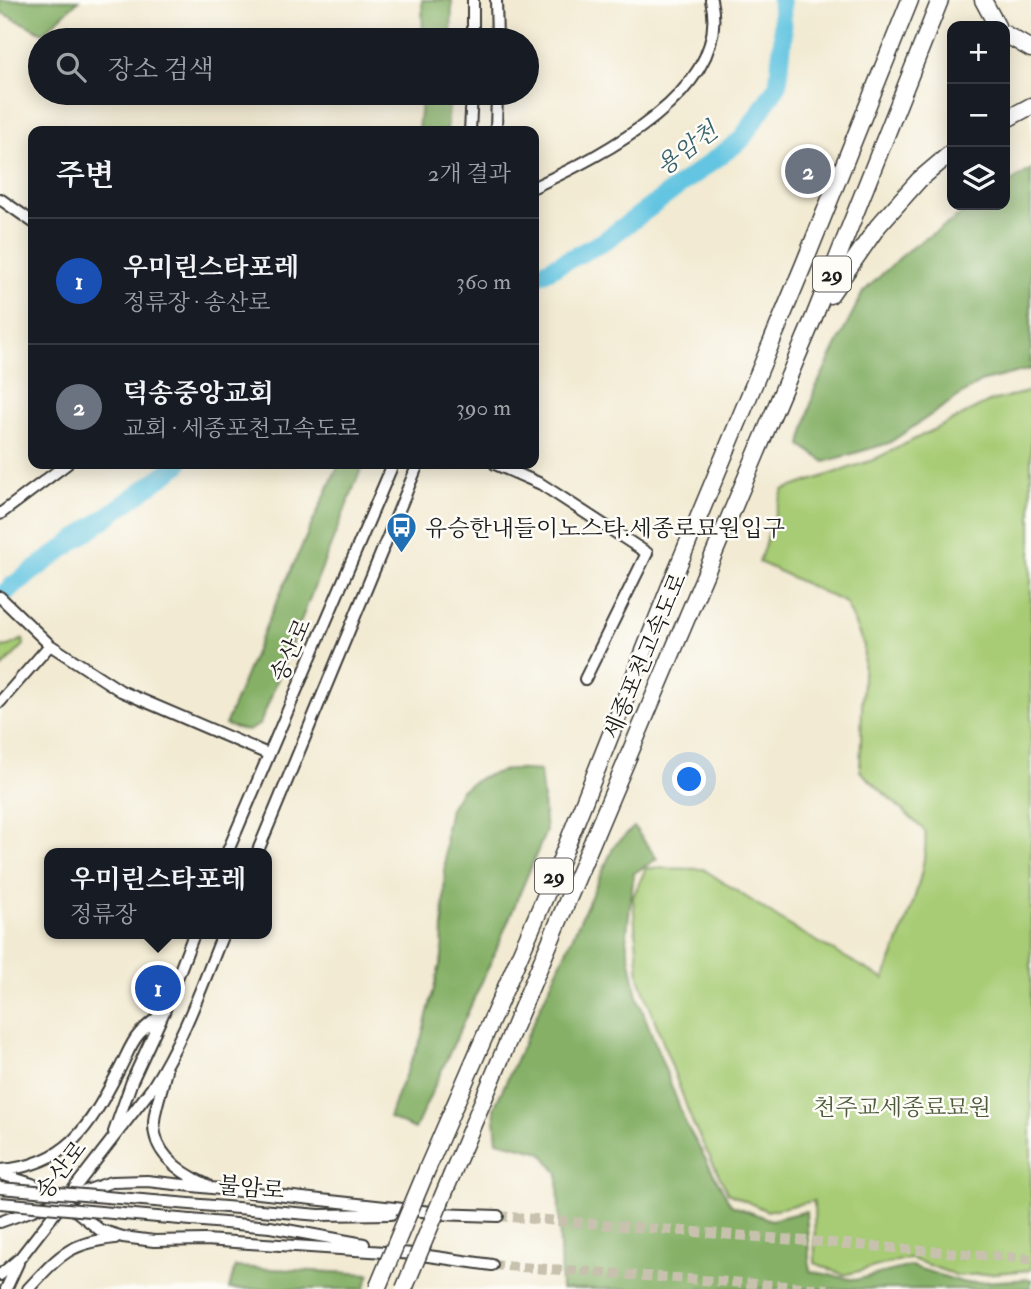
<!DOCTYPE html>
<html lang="ko">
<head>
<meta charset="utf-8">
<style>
  :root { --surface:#171b24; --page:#20242c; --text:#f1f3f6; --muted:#9ea1a6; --line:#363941; --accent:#b45309 }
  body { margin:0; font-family:"IM FELL Double Pica","Noto Serif KR",serif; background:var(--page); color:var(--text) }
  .controls { position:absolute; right:21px; top:21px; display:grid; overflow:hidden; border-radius:14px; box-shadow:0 4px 18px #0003 }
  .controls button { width:63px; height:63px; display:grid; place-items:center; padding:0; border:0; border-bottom:2px solid var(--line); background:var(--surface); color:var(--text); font:35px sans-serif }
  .you { position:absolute; left:690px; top:780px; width:24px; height:24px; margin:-18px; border:5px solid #fff; border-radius:50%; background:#1a73e8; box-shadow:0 0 0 10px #1a73e833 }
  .badge { display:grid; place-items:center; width:46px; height:46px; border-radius:50%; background:var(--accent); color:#fff; font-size:23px; font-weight:700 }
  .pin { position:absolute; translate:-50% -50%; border:4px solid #fff; box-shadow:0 2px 7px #0006 }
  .popup { position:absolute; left:44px; top:848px; width:228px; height:91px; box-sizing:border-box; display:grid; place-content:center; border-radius:14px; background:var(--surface); filter:drop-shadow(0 2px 5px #0005); font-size:23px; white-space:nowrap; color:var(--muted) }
  .popup b { font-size:26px; color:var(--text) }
  .popup::after { content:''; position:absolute; left:50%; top:100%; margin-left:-14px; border:14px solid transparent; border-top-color:var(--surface) }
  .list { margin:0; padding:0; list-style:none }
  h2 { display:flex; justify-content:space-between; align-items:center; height:91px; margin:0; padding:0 28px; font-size:30px }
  h2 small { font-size:23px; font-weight:400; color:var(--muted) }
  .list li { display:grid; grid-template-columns:46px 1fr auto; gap:21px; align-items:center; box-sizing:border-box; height:126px; padding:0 28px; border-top:2px solid var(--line) }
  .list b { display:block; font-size:26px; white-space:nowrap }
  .list p { margin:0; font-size:23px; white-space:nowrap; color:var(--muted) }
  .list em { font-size:23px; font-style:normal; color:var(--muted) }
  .icon { flex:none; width:38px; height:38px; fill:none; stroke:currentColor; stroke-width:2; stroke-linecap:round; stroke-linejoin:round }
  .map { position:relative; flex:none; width:1031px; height:1289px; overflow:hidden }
  .search { position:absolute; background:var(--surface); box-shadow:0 4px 18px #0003; left:28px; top:28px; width:511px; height:77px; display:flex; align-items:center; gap:18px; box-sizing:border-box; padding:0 24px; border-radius:38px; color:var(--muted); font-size:26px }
  .panel { position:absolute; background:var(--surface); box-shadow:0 4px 18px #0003; left:28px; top:126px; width:511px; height:343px; border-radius:14px }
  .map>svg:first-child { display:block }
</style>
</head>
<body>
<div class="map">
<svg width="1031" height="1289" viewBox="0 0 1031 1289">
  <rect width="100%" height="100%" fill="#fdfcf7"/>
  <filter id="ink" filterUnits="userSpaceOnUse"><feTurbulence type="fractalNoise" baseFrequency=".0143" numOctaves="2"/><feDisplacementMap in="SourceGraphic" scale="14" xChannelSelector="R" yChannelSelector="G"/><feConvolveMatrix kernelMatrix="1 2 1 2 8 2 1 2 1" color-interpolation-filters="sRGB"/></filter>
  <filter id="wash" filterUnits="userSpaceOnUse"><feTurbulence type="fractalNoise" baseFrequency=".00686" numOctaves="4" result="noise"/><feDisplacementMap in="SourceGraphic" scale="28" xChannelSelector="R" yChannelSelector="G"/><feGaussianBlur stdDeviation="1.57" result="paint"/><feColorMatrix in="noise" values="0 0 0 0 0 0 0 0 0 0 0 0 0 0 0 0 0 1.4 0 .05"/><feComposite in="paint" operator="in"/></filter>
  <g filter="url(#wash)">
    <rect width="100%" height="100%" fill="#f2ead2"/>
    <path fill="#a7cc75" stroke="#627448" stroke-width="2" d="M1031,391V1270L958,1276L909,1258L844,1275L815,1263L814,1201L767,1211L728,1193L693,1124L639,977L633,897L646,868L703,869L795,929L884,979C899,940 930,871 925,831L860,771L864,646L846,603L759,562L783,490L873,460L991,401Z
      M23,639L24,645L0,669V647L9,646Z"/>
    <path fill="#85b066" stroke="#506641" stroke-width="2" d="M0,0H79L43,33L0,12Z
      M422,0H452L451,40H423Z
      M422,93H450L447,131H418Z
      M1031,169V369L980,382L889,443L825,462L801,445L814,391L863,292L908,250L976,205H1005V186Z
      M339,464H363L260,724L248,731L225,725L268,621Z
      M509,769L540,771L546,831L493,957L415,1129L389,1118L397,1094L421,1039L442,957L446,829L450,808L461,790L482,777Z
      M634,827L657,859L634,873L626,940L637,996L686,1124L731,1205L771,1220L806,1211L810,1271L855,1280L911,1266L965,1283L1031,1279V1289H561L558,1173L541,1152L497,1141L494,1108L614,846Z
      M235,1267L370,1274L364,1289H229Z"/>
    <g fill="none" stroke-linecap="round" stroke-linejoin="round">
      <path stroke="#63c5e1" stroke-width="19" d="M534,277L603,242L741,140L778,85L783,37L781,0
        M0,598L11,587L179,464"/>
    </g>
  </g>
  <g filter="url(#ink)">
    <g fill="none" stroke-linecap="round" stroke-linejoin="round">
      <path stroke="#c7c1ae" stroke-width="10" stroke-dasharray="10 5" stroke-linecap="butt" d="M498,1216L1031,1259
        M492,1265L828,1289"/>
      <defs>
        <path id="minor" d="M473,0V40
          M496,0L497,40
          M470,131L472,93
          M496,131L497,93
          M534,187C600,156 733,91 711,0
          M0,199L33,222
          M495,464L541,484L647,553L585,679
          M0,514L67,464
          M0,597L50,645
          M0,702L50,645L121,691L268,754
          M227,853L393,464
          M257,853L418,464
          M166,1070C163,1085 158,1099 155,1114C148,1150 178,1172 207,1185
          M114,1132L132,1081L164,1012L194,934
          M0,1170C68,1165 89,1127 118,1072C125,1060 130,1044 139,1034C146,1026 156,1019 164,1012
          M0,1174L32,1184L46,1191
          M71,1207L100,1230L123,1237L154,1241L205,1240L415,1254
          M272,1211L319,1215L391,1214
          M435,1214L498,1216
          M0,1222L111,1182L147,1181L440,1213
          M270,1227L364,1244
          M414,1254L492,1265
          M0,1275L20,1258L152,1088C183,1040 202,986 223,934
          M6,1289L18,1263
          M28,1289C59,1256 68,1243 115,1238"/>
        <path id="highway" d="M983,0L997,26
          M1005,34L1031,49
          M1005,120L1031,106
          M830,295L878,226L919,180L952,152
          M428,1167L558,867L672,581L804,264L910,0
          M452,1174L814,317L940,0"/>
      </defs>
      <use href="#minor" stroke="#3c3b37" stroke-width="14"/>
      <use href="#highway" stroke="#3c3b37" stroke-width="19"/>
      <use href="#minor" stroke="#fff" stroke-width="10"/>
      <use href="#highway" stroke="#fff" stroke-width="16"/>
      <defs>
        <path id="minor-bridge" d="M0,1188L272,1211
          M0,1203L270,1227"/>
        <path id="highway-bridge" d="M377,1289L428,1167
          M404,1289L452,1174"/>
      </defs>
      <use href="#minor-bridge" stroke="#3c3b37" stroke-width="14" stroke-linecap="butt"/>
      <use href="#highway-bridge" stroke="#3c3b37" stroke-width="19" stroke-linecap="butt"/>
      <use href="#minor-bridge" stroke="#fff" stroke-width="10"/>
      <use href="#highway-bridge" stroke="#fff" stroke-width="16"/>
    </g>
  </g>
  <defs>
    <symbol id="bus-pin" viewBox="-11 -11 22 30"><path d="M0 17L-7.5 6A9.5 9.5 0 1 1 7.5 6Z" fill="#1f6fb2" stroke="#fdfcf7"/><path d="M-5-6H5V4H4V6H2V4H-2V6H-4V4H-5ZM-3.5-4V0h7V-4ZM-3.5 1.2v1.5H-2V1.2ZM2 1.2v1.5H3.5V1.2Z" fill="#fff"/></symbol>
  </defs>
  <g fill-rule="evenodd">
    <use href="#bus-pin" x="384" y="510" width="35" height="47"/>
  </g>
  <g text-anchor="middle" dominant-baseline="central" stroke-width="5" stroke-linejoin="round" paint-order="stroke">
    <g fill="#fdfcf7" stroke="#605f5e" stroke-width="2">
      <rect x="813" y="256.5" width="38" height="35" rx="5"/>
      <rect x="535" y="858.5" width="38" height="35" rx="5"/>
    </g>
    <g font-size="21" font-weight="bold" fill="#1c1c1c">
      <text x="832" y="274">29</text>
      <text x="554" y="876">29</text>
    </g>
    <g font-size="23" fill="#1c1c1c" stroke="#fdfcf7" text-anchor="start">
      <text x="425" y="528">유승한내들이노스타.세종로묘원입구</text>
    </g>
    <g font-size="23" fill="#1c1c1c" stroke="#fdfcf7">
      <text transform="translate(291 650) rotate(-66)">송산로</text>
      <text transform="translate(645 656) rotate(-67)">세종포천고속도로</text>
      <text transform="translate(61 1170) rotate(-52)">송산로</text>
      <text transform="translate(251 1188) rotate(5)">불암로</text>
    </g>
    <g font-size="23" fill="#4d5a3b" stroke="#fdfcf7">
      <text x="902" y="1107">천주교세종료묘원</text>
    </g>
    <g font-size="24" font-style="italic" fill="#38606b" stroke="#fdfcf7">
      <text transform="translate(687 149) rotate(-37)">용암천</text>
    </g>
  </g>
</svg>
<div class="controls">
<button>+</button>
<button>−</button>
<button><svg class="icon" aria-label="layers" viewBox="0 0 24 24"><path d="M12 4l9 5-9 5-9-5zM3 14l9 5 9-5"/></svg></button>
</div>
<div class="you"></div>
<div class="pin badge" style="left:158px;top:988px;background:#1a4fb4">1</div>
<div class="popup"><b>우미린스타포레</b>정류장</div>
<div class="pin badge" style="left:808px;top:171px;background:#6b7280">2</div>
<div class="search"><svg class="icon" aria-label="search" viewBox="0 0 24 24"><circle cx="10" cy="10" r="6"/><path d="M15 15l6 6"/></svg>장소 검색</div>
<section class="panel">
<h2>주변<small>2개 결과</small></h2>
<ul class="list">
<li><span class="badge" style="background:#1a4fb4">1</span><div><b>우미린스타포레</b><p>정류장 · 송산로</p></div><em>360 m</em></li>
<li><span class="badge" style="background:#6b7280">2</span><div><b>덕송중앙교회</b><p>교회 · 세종포천고속도로</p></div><em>390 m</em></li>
</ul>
</section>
</div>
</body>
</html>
